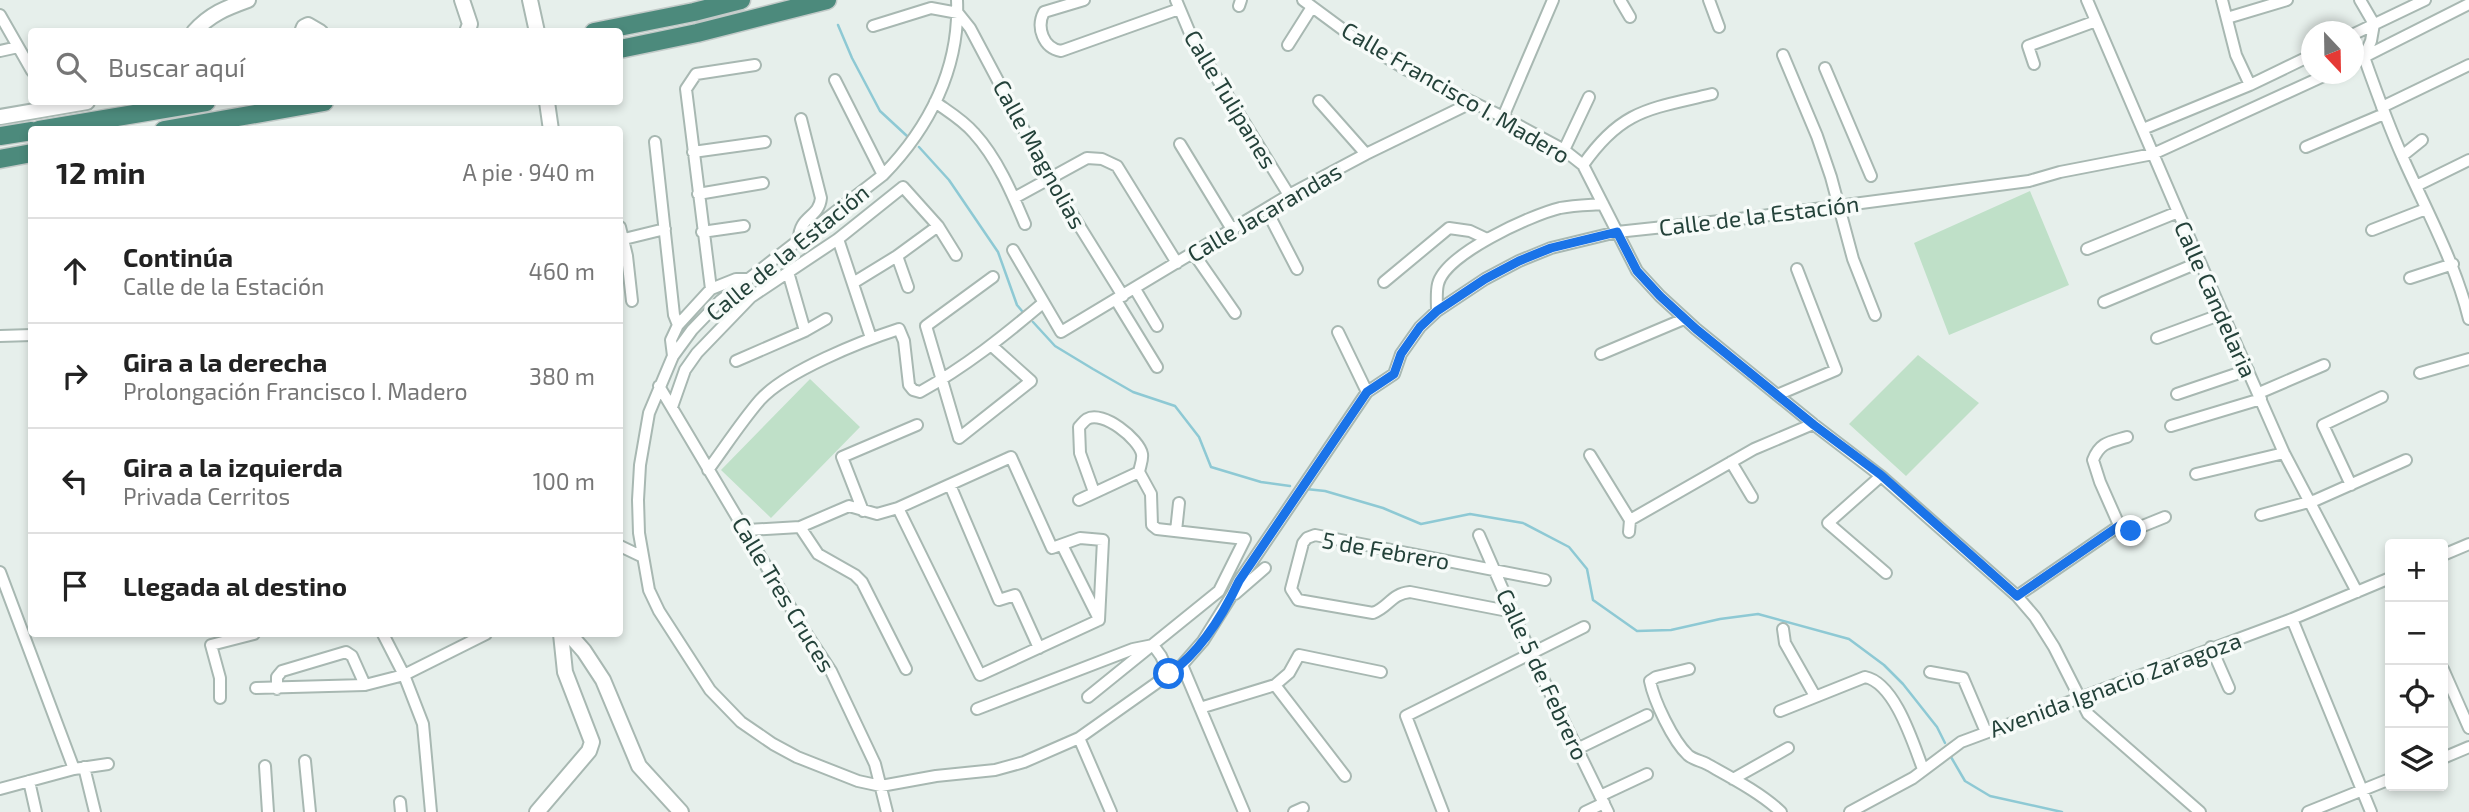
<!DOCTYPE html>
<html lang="es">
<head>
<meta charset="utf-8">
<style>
  :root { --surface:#fff; --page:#f6f6f6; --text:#222; --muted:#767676; --line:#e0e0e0 }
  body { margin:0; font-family:"Exo 2",sans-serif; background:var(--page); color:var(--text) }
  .controls { position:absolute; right:21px; bottom:21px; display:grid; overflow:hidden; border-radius:7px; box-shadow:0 4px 10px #0003 }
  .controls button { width:63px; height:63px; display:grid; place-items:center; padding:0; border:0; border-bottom:2px solid var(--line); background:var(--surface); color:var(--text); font:35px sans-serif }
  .compass { position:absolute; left:2301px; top:21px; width:63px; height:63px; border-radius:50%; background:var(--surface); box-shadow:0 4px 10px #0003; rotate:158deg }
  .stop { position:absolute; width:21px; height:21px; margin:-16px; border:5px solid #1a73e8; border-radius:50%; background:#fff }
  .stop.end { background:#1a73e8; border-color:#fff; box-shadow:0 2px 7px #0008 }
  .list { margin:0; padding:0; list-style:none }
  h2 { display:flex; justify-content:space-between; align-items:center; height:91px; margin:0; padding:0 28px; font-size:30px }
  h2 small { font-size:23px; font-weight:400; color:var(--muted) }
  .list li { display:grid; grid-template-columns:46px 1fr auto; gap:21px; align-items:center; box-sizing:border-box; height:105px; padding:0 28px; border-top:2px solid var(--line) }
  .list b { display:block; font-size:26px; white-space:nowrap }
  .list p { margin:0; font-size:23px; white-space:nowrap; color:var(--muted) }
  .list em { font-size:23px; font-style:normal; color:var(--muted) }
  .icon { flex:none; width:38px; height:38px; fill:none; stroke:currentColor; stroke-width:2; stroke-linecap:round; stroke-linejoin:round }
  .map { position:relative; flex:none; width:2469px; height:812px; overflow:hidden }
  .search { position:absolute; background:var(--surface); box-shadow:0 4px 10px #0003; left:28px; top:28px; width:595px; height:77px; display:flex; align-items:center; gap:18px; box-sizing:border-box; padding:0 24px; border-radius:7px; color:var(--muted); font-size:26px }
  .panel { position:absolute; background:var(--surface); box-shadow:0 4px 10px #0003; left:28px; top:126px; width:595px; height:511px; border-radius:7px }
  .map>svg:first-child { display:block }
</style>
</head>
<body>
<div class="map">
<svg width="2469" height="812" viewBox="0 0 2469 812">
  <rect width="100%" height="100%" fill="#e6efeb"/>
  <path fill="#bfe0c8" d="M2030,191L2069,285L1949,335L1914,243Z
    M1918,355L1979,403L1906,476L1849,424Z
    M810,379L860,427L771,518L721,470Z"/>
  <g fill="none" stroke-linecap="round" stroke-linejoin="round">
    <path stroke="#8ec9d4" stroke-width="2.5" d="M838,25L852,58L880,111L907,136
      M919,147L949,180L998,252L1017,305L1022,311
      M1033,322L1055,346L1093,369L1133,392L1175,406L1199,437L1211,467L1261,482L1290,486
      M1306,489L1325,491L1383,508L1421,524L1470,514L1523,523L1569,547L1587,569L1593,600L1637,631L1671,630L1720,619L1758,614L1849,639L1884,665L1903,684L1937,727L1945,743
      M1951,757L1965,781L1990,796L2062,812"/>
    <defs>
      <path id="minor" d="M957,0C960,68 929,128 883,175L720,301L692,330L673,356L649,413L640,465L638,500L639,533L649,590L659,611L710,690L741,722L773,744L797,757L858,781L881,786L936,776L995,770L1024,762L1079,738L1182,665L1203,641L1232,595L1239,581L1367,392L1394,374L1401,354L1420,327L1437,311L1485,279L1519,261L1551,248L1617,232L1739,219L2029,181L2060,172L2153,154L2328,74
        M1084,0L1044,12C1036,27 1043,48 1061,51L1179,9
        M1176,0L1192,38L1289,195
        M1303,0L1353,37L1407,70L1503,117L1564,150L1583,165L1637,271L1660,296L1696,329L1813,424L1881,476L2017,596L2035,617L2054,647L2088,714L2200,812
        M1620,0L1630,17
        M1709,0L1719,27
        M2087,0L2178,212L2284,453L2357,592
        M2222,0L2236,55L2250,85
        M2360,0L2374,24L2371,41L2364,57C2376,91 2388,125 2403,158C2427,212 2455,262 2469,319
        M1239,6L1241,0
        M0,15L32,71
        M2227,18L2287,0
        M873,26L931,8L958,13L970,28L1049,177L1123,296
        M2354,34L2425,0
        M1288,45L1312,7
        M0,51L18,47
        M1783,55L1817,136L1831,177L1853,259L1875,315
        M2354,62L2469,4
        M2034,64L2028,46L2096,21
        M1825,68L1871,176
        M835,80L883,175
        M1319,101L1366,154
        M935,102C949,112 963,120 974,133C997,158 1012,193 1025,224
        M2382,107L2469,65
        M1503,117L1553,0
        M2143,129L2250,85L2312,55
        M655,142L674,315L678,325
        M1180,144L1233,231
        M2306,147L2384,114
        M1564,150L1589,97
        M693,152L765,142
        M2402,156L2422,140
        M1583,165C1622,109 1650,109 1712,94
        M2416,186L2469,160
        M698,194L763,183
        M1014,198L1087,158L1102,159L1117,166L1177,263
        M1267,211L1297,269
        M620,227L627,256L632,301
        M2372,230L2426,209
        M702,232L744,226
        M799,239C799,216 819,218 821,198L801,119
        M838,239L871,338
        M620,240L665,229
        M2087,249L2178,212
        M1013,250L1061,332L1289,195L1366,154L1473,102
        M1194,254L1235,313
        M897,256L908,287
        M788,272L805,331
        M2410,278L2453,264
        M1384,282L1449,228L1470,231L1487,239
        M853,283L897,256L938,226
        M711,289L686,89L696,74L755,65
        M1135,289L1157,326
        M1116,300L1157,367
        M2104,302L2200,262
        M1437,311C1437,303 1436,292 1438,284C1445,254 1531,215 1560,208C1574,205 1589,205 1603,204
        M1338,332L1367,392
        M0,336L32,335
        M2157,338L2222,314
        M992,346L1031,381L959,438L926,326L993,277
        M1601,354L1684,319
        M673,356L671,340L678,325L711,289L736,279H748
        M736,361L805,331L826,319
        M2420,373L2469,359
        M659,386L804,630L831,671L875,764L887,812
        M2259,393L2324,365
        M2177,394L2248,370
        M1777,395L1836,370L1797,269
        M672,407L685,370L697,353L751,297L838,239L903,187L938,226L956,255
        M2171,426L2261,399
        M2127,437C2110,442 2100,442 2093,460L2100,482L2123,534L2165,517
        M1590,455L1630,520
        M1731,462L1752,497
        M708,470C725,447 741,422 760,400C786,371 862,341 899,329L904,341L909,385L913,390L920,392C965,367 1004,336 1043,303
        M2196,474L2284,453
        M1881,476L1828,523L1886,573
        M950,485L999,600L1015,595L1039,648
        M2351,485L2323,425L2382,397
        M1079,500L1139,472
        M898,508L980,675L1099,620
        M863,511L842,457L917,425
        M2261,515L2316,500L2406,460
        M800,527L818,554L855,575L862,582L906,669
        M747,530L800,527L849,506L877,514L898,508L1011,457L1052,548L1080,538L1103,540L1099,620
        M1176,531L1179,503
        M1629,532L1630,520L1754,449L1813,424
        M1479,535L1531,654L1608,812
        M1062,545L1098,617
        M620,546L643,557
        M2443,555L2469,544
        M0,572L74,769
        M1235,594L1265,568
        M2017,596L2119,526
        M1513,612L1410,592C1391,594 1389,607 1373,613L1298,600L1291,589L1303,543L1307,538L1315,535L1545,580
        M2292,619L2371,812
        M1783,629L1785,643L1815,696
        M383,634L404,675L423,724L431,812
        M2211,647L2229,688
        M1182,665L1244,812
        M1689,669L1656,677L1650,681C1654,701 1673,741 1688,755C1692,759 1701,761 1707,764C1732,778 1761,793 1781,812
        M2443,669L2469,728
        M1930,672L1963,678L1986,732
        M1275,685L1345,776
        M256,688L365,685L404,675L486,634
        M277,689V677L282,671L346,652L352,656L365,685
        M1088,697L1219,591L1245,539L1157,529L1152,525L1151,494L1139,472C1140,466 1143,460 1142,454C1139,439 1103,410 1087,419C1084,421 1082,424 1079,427L1080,453L1094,492
        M220,698V678L211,645L254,634
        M1200,708L1275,685L1289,673L1299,655L1381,672
        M977,709L1133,649L1153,645L1161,656L1169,674
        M1780,711L1865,677C1895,683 1913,743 1923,769
        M1079,738L1111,812
        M1577,749L1647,715
        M2443,758L2469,747
        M305,761L310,812
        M265,766L268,812
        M84,767L95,812
        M1733,779L1788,748
        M29,781L36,812
        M0,789L74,769L108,764
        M1600,796L1647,774
        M400,802L401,812
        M1294,812L1303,808
        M1443,812L1406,716L1584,627
        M1585,812L1604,803
        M1850,812L1913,778L1961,742L2292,619L2390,578
        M2308,812L2390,779"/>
      <path id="tertiary" d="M462,0L470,24L467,32
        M530,0L537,32
        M194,32C210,14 226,8 248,0
        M302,32L304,27L308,25L320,32
        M547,102L551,130
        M0,117L87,102
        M569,634L584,651L603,680L639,766L681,812
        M537,812L589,751L592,742L565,672L561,634"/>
      <path id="trunk" d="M594,32L694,12L741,0
        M620,49L697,33L827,0
        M39,130L206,102
        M164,130L324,102
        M0,136L32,131
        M0,159L32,153"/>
    </defs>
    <use href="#minor" stroke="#a8b8b2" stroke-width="14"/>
    <use href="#tertiary" stroke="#a8b8b2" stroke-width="18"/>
    <use href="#trunk" stroke="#c2cac8" stroke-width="21"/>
    <use href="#minor" stroke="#fff" stroke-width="10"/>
    <use href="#tertiary" stroke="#fff" stroke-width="14"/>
    <use href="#trunk" stroke="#4c8a7c" stroke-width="18"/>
  </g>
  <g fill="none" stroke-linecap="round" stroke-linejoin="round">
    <path stroke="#1a73e8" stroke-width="9" d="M1169,674C1200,652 1223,615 1239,581L1367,392L1394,374L1401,354L1420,327L1437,311L1485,279L1519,261L1551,248L1617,232L1637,271L1660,296L1696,329L1814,425L1881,475L2017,596L2119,526L2123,534L2131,531"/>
  </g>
  <g text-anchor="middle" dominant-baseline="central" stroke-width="7" stroke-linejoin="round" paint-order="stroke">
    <g font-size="23" fill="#24423a" stroke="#f7fbf9">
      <text transform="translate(1456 92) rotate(30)">Calle Francisco I. Madero</text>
      <text transform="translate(1231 99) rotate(59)">Calle Tulipanes</text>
      <text transform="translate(1040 154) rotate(61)">Calle Magnolias</text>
      <text transform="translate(1264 212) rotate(-30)">Calle Jacarandas</text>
      <text transform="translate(1759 215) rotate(-7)">Calle de la Estación</text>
      <text transform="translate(787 252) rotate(-39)">Calle de la Estación</text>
      <text transform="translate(2216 299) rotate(66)">Calle Candelaria</text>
      <text transform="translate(1386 550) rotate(10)">5 de Febrero</text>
      <text transform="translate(784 594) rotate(59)">Calle Tres Cruces</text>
      <text transform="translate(1543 674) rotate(65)">Calle 5 de Febrero</text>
      <text transform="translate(2115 684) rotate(-20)">Avenida Ignacio Zaragoza</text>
    </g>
  </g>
</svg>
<div class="controls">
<button>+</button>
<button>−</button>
<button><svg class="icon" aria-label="locate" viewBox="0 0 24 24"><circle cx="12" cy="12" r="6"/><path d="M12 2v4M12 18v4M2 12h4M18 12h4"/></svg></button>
<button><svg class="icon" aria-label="layers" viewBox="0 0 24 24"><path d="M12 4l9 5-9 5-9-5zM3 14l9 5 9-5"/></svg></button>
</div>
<svg class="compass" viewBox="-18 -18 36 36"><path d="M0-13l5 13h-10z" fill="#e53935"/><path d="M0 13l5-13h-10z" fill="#767676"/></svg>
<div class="stop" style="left:1169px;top:674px"></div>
<div class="stop end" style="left:2131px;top:531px"></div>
<div class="search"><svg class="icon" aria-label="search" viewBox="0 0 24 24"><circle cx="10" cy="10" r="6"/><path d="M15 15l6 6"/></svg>Buscar aquí</div>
<section class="panel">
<h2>12 min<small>A pie · 940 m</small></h2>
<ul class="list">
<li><svg class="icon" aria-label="ahead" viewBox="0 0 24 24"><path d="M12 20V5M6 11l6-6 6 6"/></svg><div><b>Continúa</b><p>Calle de la Estación</p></div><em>460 m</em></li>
<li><svg class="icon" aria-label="right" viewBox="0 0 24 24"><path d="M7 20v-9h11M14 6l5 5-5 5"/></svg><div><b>Gira a la derecha</b><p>Prolongación Francisco I. Madero</p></div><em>380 m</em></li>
<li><svg class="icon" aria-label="left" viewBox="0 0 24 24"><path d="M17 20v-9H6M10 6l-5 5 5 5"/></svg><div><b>Gira a la izquierda</b><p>Privada Cerritos</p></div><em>100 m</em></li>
<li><svg class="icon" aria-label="arrive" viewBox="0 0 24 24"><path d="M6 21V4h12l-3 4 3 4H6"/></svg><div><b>Llegada al destino</b></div></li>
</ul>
</section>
</div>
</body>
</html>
